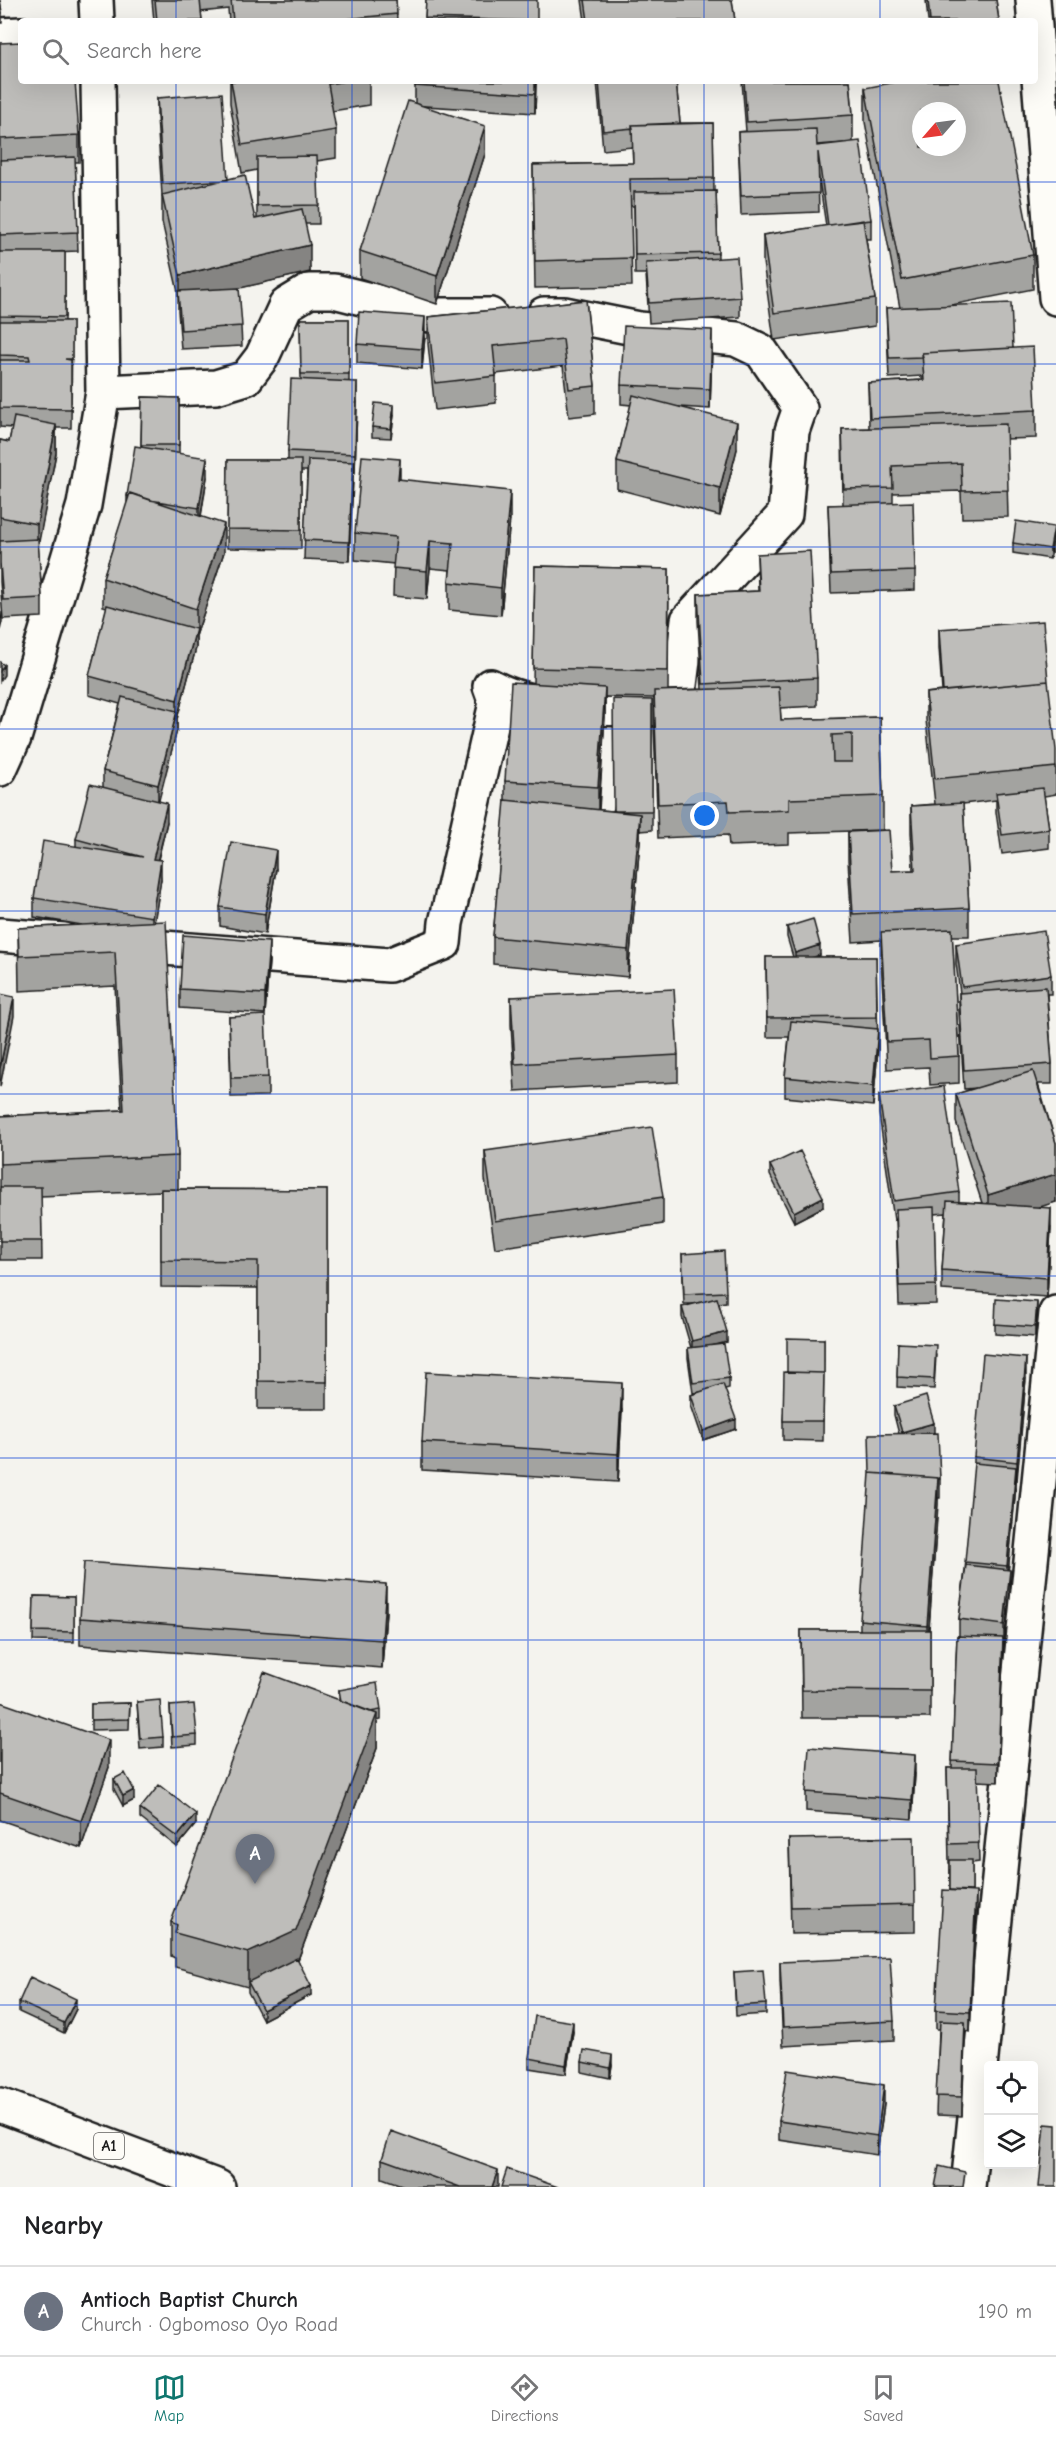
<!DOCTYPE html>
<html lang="en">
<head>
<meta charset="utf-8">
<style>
  :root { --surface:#fff; --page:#f2f2f2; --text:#202124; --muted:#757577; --line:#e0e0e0; --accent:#0f766e }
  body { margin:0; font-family:"Comic Neue",sans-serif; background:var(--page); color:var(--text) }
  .controls { position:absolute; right:18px; bottom:18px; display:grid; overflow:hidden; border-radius:6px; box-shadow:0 6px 24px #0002 }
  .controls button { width:54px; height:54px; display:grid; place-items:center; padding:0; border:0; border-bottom:2px solid var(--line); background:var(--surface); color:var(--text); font:30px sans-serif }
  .compass { position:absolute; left:912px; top:102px; width:54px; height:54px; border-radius:50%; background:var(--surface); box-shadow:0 6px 24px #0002; rotate:242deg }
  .you { position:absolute; left:705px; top:816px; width:21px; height:21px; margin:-15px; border:4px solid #fff; border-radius:50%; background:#1a73e8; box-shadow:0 0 0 9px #1a73e833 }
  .badge { display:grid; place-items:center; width:39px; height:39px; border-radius:50%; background:var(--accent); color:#fff; font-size:20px; font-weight:700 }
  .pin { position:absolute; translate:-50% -50px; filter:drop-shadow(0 2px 3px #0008) }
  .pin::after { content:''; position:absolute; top:32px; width:21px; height:18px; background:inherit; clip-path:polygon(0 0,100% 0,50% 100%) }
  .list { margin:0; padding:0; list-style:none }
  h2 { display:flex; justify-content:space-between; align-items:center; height:78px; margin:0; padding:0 24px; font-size:26px }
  h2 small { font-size:20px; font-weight:400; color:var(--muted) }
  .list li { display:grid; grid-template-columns:39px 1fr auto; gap:18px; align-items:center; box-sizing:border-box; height:90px; padding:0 24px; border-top:2px solid var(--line) }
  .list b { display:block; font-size:22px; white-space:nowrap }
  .list p { margin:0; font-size:20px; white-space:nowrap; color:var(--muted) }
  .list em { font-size:20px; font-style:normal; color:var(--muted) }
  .icon { flex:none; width:33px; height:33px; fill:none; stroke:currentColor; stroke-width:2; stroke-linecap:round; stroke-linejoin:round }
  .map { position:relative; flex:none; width:1056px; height:2187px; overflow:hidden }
  .search { position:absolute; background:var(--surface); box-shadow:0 6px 24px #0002; left:18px; right:18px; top:18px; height:66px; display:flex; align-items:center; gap:15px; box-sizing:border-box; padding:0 21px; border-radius:6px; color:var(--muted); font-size:22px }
  .sheet { height:168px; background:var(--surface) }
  nav { display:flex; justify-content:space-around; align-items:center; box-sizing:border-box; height:84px; border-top:2px solid var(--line); background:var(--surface); font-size:16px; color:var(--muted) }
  nav a { display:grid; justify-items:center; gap:3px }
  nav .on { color:var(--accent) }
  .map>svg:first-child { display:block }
</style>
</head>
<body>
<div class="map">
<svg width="1056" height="2187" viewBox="0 0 1056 2187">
  <rect width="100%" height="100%" fill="#f4f3ee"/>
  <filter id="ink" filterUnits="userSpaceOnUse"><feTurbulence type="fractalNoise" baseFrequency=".0167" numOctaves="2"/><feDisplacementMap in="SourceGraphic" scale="12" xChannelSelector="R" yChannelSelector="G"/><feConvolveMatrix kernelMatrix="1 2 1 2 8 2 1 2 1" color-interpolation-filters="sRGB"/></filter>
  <g filter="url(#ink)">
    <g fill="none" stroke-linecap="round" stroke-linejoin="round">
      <defs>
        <path id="minor" d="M96,0L97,21
          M1033,0L1056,298
          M0,35L21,34
          M103,392L216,387L246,378L262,357L286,305L309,291H334L430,315H490
          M490,686C543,715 618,707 677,709L688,620L785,514L792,431L800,408L761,351L736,339L639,329L564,314H544
          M0,769L14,738L84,505L103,392L98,81
          M0,935L64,940
          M124,945L389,965L444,943L446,923L496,703L490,686
          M968,2187L1056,1313"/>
        <path id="trunk" d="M0,2105L218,2187"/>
      </defs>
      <use href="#minor" stroke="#1c1c1c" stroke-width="38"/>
      <use href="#trunk" stroke="#1c1c1c" stroke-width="38"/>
      <use href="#minor" stroke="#fdfcf7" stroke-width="33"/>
      <use href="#trunk" stroke="#fdfcf7" stroke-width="33"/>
    </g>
    <path fill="#a3a3a0" stroke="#1c1c1c" stroke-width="1.5" fill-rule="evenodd" d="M0,0L2,13V23H0Z
      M152,0H396L397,21H229L228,9L201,12L202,21H154Z
      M426,0L537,21H425Z
      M582,0H732L735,21H585Z
      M926,0H996L999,21H928Z
      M0,43L79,135V162H75L78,251L51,252H65V321H72L71,428H56V453L38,544L42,598V617L3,619L0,582V440L9,442L12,428L0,427Z
      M230,81H369V105L332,111L336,130V158L317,161L319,224H305L310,272L239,288L242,346L181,349L178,311V292L162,222V195L157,117V98L228,179L255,219H257V170L242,173L230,103Z
      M415,81H536L535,113L424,106L485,154L437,304L360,278V251L415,103Z
      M597,81H676L680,123H713L714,191H716L718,258L740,297V317L649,323L646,274H635L634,206H630L632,286L535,288L533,165L633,163L632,147L603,150Z
      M742,81H850L853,115V142L871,220V239H866L875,299V326L774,340L763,262V235L826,226L818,173L819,212L741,215L738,132L746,131ZM844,143L817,146V145Z
      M865,88L1033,255V289L946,306L1013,348L1036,410V438L1006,439L1008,517L962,518L961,491L893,493V503L915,571V590L831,593L828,505H843L842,429L869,428L868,383L922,380V376L889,378L886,308H900L865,122Z
      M586,300L595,386V414L569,417L563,366L496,374V403L435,410L428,344V317Z
      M300,319H349V382L357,402L355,473H353L349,561L304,559L307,471H301V549L227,548L228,460H288V451L301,380Z
      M425,336L422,369L357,363V344Z
      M712,349L710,409L679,407L737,449L720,516L617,489V462L631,405L621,404V385Z
      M142,397L179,398V453L207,477L201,517L224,552L196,636V648L177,719V730L158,801L167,822L158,860L161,879L154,921L178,1156V1189L327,1190V1409H258V1288L161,1287V1191L41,1196L42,1260H0V1116L122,1110L115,986L19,991L18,928L82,925L34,917V898L76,846V839L103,787V771L120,704L89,695V676L107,607L103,606V578L127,505V496L141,447Z
      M394,415L391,438L372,437V427Z
      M400,480L510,518L501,615L449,610V582L450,570L430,568L427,599L393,596L394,564L355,560V533Z
      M1054,537L1050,559L1013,553V543Z
      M757,554L817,678V706L780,708L781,720L880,717L883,796V830L789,833V844L729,846L728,835L658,838L654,725V698L605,697V716L599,810L613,811L652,700V830L640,831V841L628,977L493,964V937L505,806V781L533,683L535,566L669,569L668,690L702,689L698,621V594L758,591Z
      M939,629L1056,767V794L1044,796L1049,829V848L1002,854L996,812V800L963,804L969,908V936H952L959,1056V1083L930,1085L929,1067L887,1069L881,960V940L853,942L848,860V832L892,871L913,870L911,833V806L935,804L926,720V693L942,691L939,648Z
      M276,869L265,934L220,926V907Z
      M787,927L820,955L814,957H876L878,1049L873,1106L785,1097V1077L789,1037H767L766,957H793L787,937Z
      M956,944L1051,975V994H1047L1052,1064V1084H1038L1056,1143V1202L1037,1207L1051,1227L1047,1297L942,1290V1270L946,1213L934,1214L936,1304L899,1305L896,1219L894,1220L879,1114V1095L959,1192V1202L982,1203L956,1122V1094L977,1088L964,1089L959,1012V993H960L956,964Z
      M269,961L265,1014L180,1008V989Z
      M511,997L678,1055V1082L515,1091L511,1025Z
      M229,1017L268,1077V1096L231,1097Z
      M485,1151L663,1197V1224L495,1248L485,1179Z
      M770,1165L823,1207L794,1222L770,1175Z
      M682,1254L726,1292V1302L719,1303L727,1342L717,1344L729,1378V1388L725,1389L736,1429L703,1440L691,1405V1395L701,1392L693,1393L688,1358V1348H691L682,1317V1307L695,1304H684Z
      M1037,1312L1035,1337L995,1334V1324Z
      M824,1339L823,1441L783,1440V1421L787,1372Z
      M898,1343L936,1355L934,1389L897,1387Z
      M1026,1378L1008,1570L1010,1590L1004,1644H1003L998,1782L977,1781L979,1862L972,1863V1891L976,1911L970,2032L965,2031L962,2116L936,2115L939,2029H936V2010L950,1890V1863H949L947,1768H952L957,1636H959V1619L965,1570L974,1471V1457Z
      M894,1406L934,1433L940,1479V1498H938L929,1630H930V1718H802L801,1630H860V1620L899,1434L894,1415Z
      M622,1410L618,1482L422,1470V1442Z
      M34,1596L74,1597V1642L33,1641Z
      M386,1611L382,1668L80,1645V1618Z
      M339,1690L381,1710V1720L377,1721V1748L298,1960L311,1995L263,2020L248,1992V1987L175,1967V1958L171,1956V1922L339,1700Z
      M0,1702L109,1767L81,1848L0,1820Z
      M137,1702L163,1737V1747L140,1749Z
      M130,1703L129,1729L91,1730V1704Z
      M170,1706L197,1735V1745L172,1747Z
      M915,1774L912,1819L806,1811V1792Z
      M114,1779L134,1800L123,1806L114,1789Z
      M140,1809L196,1824L177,1847L140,1818Z
      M789,1839L915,1904V1932L791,1934Z
      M780,1962L894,2021V2040L783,2046L780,1981Z
      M734,1972L766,2004V2014L736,2016Z
      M19,2002L76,2009L64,2033L19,2012Z
      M573,2032L566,2074L529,2068V2058Z
      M582,2062L612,2065L610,2078L582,2072Z
      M884,2104L877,2155L779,2140V2121Z
      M382,2159L498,2187H407L382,2178Z"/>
    <path fill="#858482" stroke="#1c1c1c" stroke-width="1.5" d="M535,81H536L535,113Z
      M485,126V154L437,304V276Z
      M310,245V272L180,302V275Z
      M425,317V336L422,369V349Z
      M712,330V349L710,409V389Z
      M357,382V402L355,473V454Z
      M394,405V415L391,438V429Z
      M737,422V449L720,516V488Z
      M56,425V453L37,552V524Z
      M207,458V477L199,527V508Z
      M400,459V487L398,479Z
      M353,462V482L349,561V542Z
      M510,491V518L501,615V588Z
      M224,524V552L196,636V609Z
      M1054,527V537L1050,559V549Z
      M430,541V568L427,599V571Z
      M2,612V622L0,630V620Z
      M196,629V648L177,719V700Z
      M4,665V675L0,681V671Z
      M605,688V716L598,815V787Z
      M177,711V730L158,804V785Z
      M167,803V822L153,878V859Z
      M640,814V841L628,977V950Z
      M276,850V869L265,934V914Z
      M161,860V879L152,937V917Z
      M269,942V961L265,1014V994Z
      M820,945V955L795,963V953Z
      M14,997V1016L0,1087V1068Z
      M878,1029V1049L873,1106V1086Z
      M1056,1174V1202L988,1223V1195Z
      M823,1197V1207L794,1222V1212Z
      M1051,1208V1227L1047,1297V1278Z
      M1037,1302V1312L1035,1337V1327Z
      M727,1332V1342L692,1351V1341Z
      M1026,1358V1378L1017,1481V1462Z
      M622,1383V1410L618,1482V1454Z
      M736,1419V1429L703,1440V1431Z
      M934,1423V1433L902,1442V1432Z
      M1016,1467V1486L1007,1586V1566Z
      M938,1478V1505L927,1653V1626Z
      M1010,1570V1590L1004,1644V1625Z
      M386,1584V1611L382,1668V1640Z
      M1003,1638V1657L998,1782V1763Z
      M377,1714V1748L296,1965L248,1982V1987V1953Z
      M109,1740V1767L81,1848V1821Z
      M915,1755V1774L912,1819V1800Z
      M134,1790V1800L123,1806V1796Z
      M196,1814V1824L177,1847V1837Z
      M976,1892V1911L970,2032V2012Z
      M311,1986V1995L263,2020V2010Z
      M76,1999V2009L64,2033V2023Z
      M573,2022V2032L566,2074V2065Z
      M965,2022V2041L962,2116V2097Z
      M612,2055V2065L610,2078V2068Z
      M884,2085V2104L877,2155V2136Z
      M498,2170V2187H492Z"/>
    <path fill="#bebdba" stroke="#1c1c1c" stroke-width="1.5" fill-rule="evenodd" d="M0,0L2,13H0Z
      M155,0H200L202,21H157Z
      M231,0H396L397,14L324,21H233Z
      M426,0H537V21L425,18Z
      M585,0H732L735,21H588Z
      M928,0H996L999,21H930Z
      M21,42V81H75L79,135L0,139V43Z
      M231,81H346L328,84L336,130L242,145Z
      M415,81H535V94L415,86Z
      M599,81H676L680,123L632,125L633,128L603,131Z
      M744,81H850L853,115L747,122Z
      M901,81H999L1033,255L902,280L865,88ZM921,111H957V147H921Z
      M222,93L228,180L163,184L157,98Z
      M408,101L485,126L437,276L360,251Z
      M713,123L714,178L630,179L632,258L535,261L533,165L633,163L632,125Z
      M816,129L817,146L860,141L871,220L828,225L818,152L819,193L741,196L738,132Z
      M317,156L319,205L257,206V157Z
      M75,157L78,232L0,235V160Z
      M245,175L255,219L302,209L310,245L180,275L162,195Z
      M716,191L718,253L635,255L634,192Z
      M863,220L875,299L774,313L763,235Z
      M0,252H65V317L0,316Z
      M737,257L740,297L649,303L646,263Z
      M239,288L242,326L181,330L178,291Z
      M586,300L595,386L569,389L563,339L493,346L496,376L435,383L428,317Z
      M1011,303L1013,348L922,353L923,357L889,358L886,308Z
      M359,312L425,317L422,349L357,344Z
      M300,319H349V374H301Z
      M0,321H72V359H65L71,360V409L0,408V360H30L29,356L0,355Z
      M624,326L712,330L710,389L621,385Z
      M1033,347L1036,410L870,418L868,383L924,380L922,353Z
      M291,379L357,382L355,454L288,451Z
      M633,395L737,422L720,488L617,462Z
      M142,397L179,398V445H141Z
      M375,403L394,405L391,429L372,427Z
      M14,417L56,425L37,524L0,517V440L9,442Z
      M1006,424L1008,490L962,491L961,463L892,466L893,488L844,489L842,429Z
      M135,446L207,458L199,508L150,500L130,493L129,496H127Z
      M362,456L400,459L398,479L510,491L501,588L449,582L453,543L430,541L427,571L393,568L396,537L355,533Z
      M228,460H301V530L227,529Z
      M308,460L353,462L349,542L304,540Z
      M130,493L224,524L196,609L103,578Z
      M913,502L915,571L831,574L828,505Z
      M1016,521L1054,527L1050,549L1013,543Z
      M38,539L42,598L3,600L0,563V541Z
      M810,551L817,678L703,684L698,594L759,591L757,554Z
      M535,566L669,569L668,671L533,668Z
      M107,605L196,629L177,700L89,676Z
      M1043,621L1048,681L943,691L939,629Z
      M0,662L4,665L0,671Z
      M1048,681L1056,750V767L935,779L926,693Z
      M511,682L605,688L598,787L505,781Z
      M779,687L781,720L880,717L883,796L789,799V810L729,812L728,801L658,804L654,691ZM852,734V762H833L832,735Z
      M122,697L177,711L158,785L103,771Z
      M613,699L652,700V811H614Z
      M90,784L167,803L153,859L161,860L152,917L34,898L43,841L143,857L76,839Z
      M1043,788L1049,829L1002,835L996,793Z
      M505,800L640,814L628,950L493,937Z
      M963,803L969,908L853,914L848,832L889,830L892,871L915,870L911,806Z
      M231,842L276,850L265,914L220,907Z
      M813,919L820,945L795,953L787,927Z
      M166,921L178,1156L0,1164V1116L124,1110L115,952L19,956L18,928Z
      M952,929L959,1056L930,1058L929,1040L887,1042L881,932Z
      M1044,931L1051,975L962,987L956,944Z
      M183,935L269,942L265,994L180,989Z
      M766,957H876L877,1017L767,1018Z
      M1046,987L1052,1064L964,1070L959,993Z
      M674,989L678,1055L515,1064L511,997Z
      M0,994L14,997L0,1068Z
      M265,1015L268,1077L231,1078L229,1017Z
      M791,1021L878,1029L873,1086L785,1077Z
      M1033,1071L1056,1143V1174L988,1195L956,1094Z
      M944,1086L959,1192L894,1201L879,1095Z
      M652,1127L663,1197L495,1221L485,1151Z
      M800,1151L823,1197L794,1212L770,1165Z
      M0,1187H41L42,1241H0Z
      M161,1189L327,1190V1382L258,1381V1261L161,1260Z
      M947,1201L1051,1208L1047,1278L942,1270Z
      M934,1207L936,1285L899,1286L896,1209Z
      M724,1251L726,1292L684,1294L682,1254Z
      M717,1298L727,1332L692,1341L682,1307Z
      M996,1299L1037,1302L1035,1327L995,1324Z
      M787,1338L824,1339V1373L787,1372Z
      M898,1343L936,1345L934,1379L897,1377Z
      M724,1344L729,1378L693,1383L688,1348Z
      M983,1354L1026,1358L1017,1462L974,1457Z
      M426,1372L622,1383L618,1454L422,1442Z
      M784,1372L824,1373L823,1421H783Z
      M723,1384L736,1419L703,1431L691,1395Z
      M926,1396L934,1423L902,1432L894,1406Z
      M938,1433L940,1479H938V1478L870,1473L869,1434Z
      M974,1463L1016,1467L1007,1566L965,1562Z
      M870,1473L938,1478L927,1626L860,1620Z
      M84,1562L386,1584L382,1640L80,1618Z
      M966,1565L1010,1570L1004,1625L959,1619Z
      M34,1596L74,1597V1632L33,1631Z
      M801,1630H930V1691L802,1690Z
      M957,1636L1003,1638L998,1763L952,1761Z
      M264,1672L377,1714L296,1931L248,1953L175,1933L177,1925L171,1922Z
      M377,1683L381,1710L370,1712L341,1701L339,1690Z
      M160,1700L163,1737L140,1739L137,1702Z
      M0,1702L109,1740L81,1821L0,1793Z
      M130,1703L129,1719L91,1720V1704Z
      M194,1704L197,1735L172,1737L170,1706Z
      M809,1747L915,1755L912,1800L806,1792Z
      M947,1768H977L979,1843L949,1844Z
      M125,1773L134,1790L123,1796L114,1779Z
      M159,1785L196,1814L177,1837L140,1809Z
      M914,1837L915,1904L791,1907L789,1839Z
      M950,1860H972V1891L950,1890Z
      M943,1890L976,1892L970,2012L936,2010Z
      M890,1957L894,2021L783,2027L780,1962Z
      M297,1958L311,1986L263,2010L248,1982Z
      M763,1970L766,2004L736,2006L734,1972Z
      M30,1977L76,1999L64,2023L19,2002Z
      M535,2016L573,2022L566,2065L529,2058Z
      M940,2021L965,2022L962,2097L936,2096Z
      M584,2050L612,2055L610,2068L582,2062Z
      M787,2070L884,2085L877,2136L779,2121Z
      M1045,2124L1056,2125V2187H1039Z
      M391,2131L498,2170L492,2187H460L382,2159Z
      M939,2166L965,2172L963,2187H935Z
      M507,2169L558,2187H501Z"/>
  </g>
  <path fill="none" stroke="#1d4ed8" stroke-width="1.5" stroke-opacity="0.55" d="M176,0V21M352,0V21M528,0V21M704,0V21M880,0V21M176,81V2187M352,81V2187M528,81V2187M704,81V2187M880,81V2187M0,182H1056M0,364H1056M0,547H1056M0,729H1056M0,911H1056M0,1094H1056M0,1276H1056M0,1458H1056M0,1640H1056M0,1822H1056M0,2005H1056"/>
  <g text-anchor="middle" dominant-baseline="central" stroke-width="5" stroke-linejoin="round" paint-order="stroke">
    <rect fill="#fdfcf7" stroke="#605f5e" stroke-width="1.5" x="94" y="2133" width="30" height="26" rx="4.5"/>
    <g font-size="16" font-weight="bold" fill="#1c1c1c">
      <text x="109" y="2146">A1</text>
    </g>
  </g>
</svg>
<div class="controls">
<button><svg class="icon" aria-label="locate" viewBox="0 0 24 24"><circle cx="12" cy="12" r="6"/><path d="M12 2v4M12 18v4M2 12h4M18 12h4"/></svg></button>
<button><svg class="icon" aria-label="layers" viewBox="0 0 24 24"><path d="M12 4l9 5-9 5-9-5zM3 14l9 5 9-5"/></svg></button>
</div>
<svg class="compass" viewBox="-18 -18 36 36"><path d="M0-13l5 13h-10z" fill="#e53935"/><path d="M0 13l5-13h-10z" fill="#757577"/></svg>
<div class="you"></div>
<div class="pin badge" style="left:255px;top:1884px;background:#6b7280">A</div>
<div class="search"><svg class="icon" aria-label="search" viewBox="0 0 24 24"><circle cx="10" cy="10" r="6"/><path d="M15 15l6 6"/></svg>Search here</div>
</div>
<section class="sheet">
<h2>Nearby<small></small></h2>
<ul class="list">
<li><span class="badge" style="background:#6b7280">A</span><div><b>Antioch Baptist Church</b><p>Church · Ogbomoso Oyo Road</p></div><em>190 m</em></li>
</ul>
</section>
<nav>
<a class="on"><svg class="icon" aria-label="map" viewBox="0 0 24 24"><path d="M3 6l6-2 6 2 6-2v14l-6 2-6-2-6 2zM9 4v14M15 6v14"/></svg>Map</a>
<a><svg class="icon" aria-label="directions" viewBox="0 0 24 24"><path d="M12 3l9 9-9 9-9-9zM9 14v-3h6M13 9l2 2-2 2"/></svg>Directions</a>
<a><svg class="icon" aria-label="saved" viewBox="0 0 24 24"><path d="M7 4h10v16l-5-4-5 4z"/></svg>Saved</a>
</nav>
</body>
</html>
